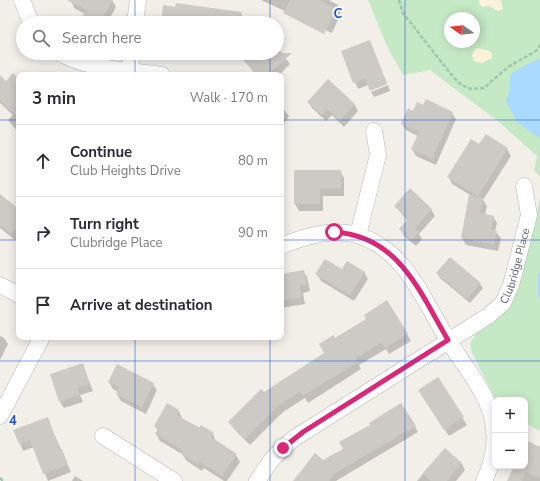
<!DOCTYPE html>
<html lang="en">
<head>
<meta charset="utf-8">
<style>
  :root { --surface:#fff; --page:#f7f7f7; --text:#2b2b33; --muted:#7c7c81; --line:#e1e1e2 }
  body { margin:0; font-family:"Nunito Sans",sans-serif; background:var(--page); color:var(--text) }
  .controls { position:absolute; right:12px; bottom:12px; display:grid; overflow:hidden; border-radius:8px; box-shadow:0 2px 10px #0003 }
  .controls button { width:36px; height:36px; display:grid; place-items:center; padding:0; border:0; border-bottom:1px solid var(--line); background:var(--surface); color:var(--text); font:20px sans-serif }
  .compass { position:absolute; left:444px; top:12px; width:36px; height:36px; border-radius:50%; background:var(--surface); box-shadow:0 2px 10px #0003; rotate:284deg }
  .stop { position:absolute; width:12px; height:12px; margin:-9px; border:3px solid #db2777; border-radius:50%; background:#fff }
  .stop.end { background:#db2777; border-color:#fff; box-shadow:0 1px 4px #0008 }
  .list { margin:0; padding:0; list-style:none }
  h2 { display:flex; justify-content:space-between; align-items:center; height:52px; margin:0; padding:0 16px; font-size:17px }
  h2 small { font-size:13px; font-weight:400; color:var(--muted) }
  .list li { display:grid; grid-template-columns:26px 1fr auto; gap:12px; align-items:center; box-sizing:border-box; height:72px; padding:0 16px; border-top:1px solid var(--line) }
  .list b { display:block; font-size:15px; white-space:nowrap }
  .list p { margin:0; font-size:13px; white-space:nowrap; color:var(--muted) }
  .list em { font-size:13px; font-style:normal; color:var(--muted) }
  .icon { flex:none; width:22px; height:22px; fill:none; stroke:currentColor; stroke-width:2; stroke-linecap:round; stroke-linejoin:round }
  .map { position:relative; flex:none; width:540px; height:481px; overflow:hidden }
  .search { position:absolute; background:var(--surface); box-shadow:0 2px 10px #0003; left:16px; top:16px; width:268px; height:44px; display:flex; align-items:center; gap:10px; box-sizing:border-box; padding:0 14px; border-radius:22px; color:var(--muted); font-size:15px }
  .panel { position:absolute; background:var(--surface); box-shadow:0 2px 10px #0003; left:16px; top:72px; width:268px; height:268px; border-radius:8px }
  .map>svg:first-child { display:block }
</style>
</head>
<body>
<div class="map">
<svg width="540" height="481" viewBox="0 0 540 481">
  <rect width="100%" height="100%" fill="#f1efe8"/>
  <path fill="#c5e8c5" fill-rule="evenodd" d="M368,0H540V176L534,171L537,156L499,122L430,70L403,75L387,46ZM450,18H474V42H450Z
    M540,199V431L525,423V400H496L472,353L470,344L476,333L519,283Z"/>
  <path fill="#fbf3d9" d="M479,0H501L503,9L498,11L489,6L482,7L479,3Z
    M476,48L487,50L492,53V58L482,63L474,61L472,55Z"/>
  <path fill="#aadaff" d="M540,58V139L517,122L506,101L510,88V77L513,72Z"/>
  <path fill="#0003" d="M71,0H112L116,7L107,23H81L85,14L74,8Z
    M261,0H329L338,5L342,11L332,33Z
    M240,12L244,19V23H162Z
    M369,41L387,83L370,90L368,85L358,89L342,52Z
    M277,47L290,64L279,75H256L244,60L249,56L246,53H277Z
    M19,80V133L8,120L13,115L0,103V82Z
    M388,85L390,91L374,97L371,92Z
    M308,102L354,104L358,111L344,127L332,115L326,121L312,108Z
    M281,106L289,116L281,128Z
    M423,106L452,113L456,119L436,165L416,156L412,149L418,136L406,130L402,124L414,112Z
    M480,145L507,149L511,156L483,200L487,206L485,215L493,216L497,223L495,231L501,238L498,251L466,245L462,238L470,195L452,184L449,177Z
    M295,171H340L344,178V196H323V211H299L295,204Z
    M0,195L19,211V236L15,240L0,228Z
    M395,206L431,209L435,216L419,234L422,239L416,246L404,236L401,229L408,221Z
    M303,271L307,277L310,291L303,293L305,304L281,308V275Z
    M342,271L364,272L368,279L354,301L321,281L317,274Z
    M437,273L480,284L483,288L470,303L440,278Z
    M407,334L411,341L389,354L386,349L359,365L361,369L308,403L305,398L283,412L250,445L234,429L230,422L264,393L326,353Z
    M0,336L4,338L8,344L0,360Z
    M82,364L93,391L80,395L83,402L64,408L60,402Z
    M438,379L467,425L449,436L424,397Z
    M109,382L153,384L157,390L146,414L121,401L117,394L118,392L113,389Z
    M167,404L179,411L182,419L213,434L216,442L236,455L240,462L227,481H224L204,468L202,471L187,461L182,454L160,441L156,434L158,431L155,426Z
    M401,404L418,432L336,481H294L323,461L344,449L371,425Z
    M47,418L71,472L48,481L34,447L23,451L15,430Z
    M525,441L539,447L540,445V481H508L515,466H525Z
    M445,449L462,464L465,470L456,481H417Z
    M75,476L83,481H72Z"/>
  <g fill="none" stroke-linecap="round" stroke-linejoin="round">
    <path stroke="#aadaff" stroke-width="4" d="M540,275V297"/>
  </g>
  <path fill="#cccac5" d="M67,0H113L100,23H79L86,10Z
    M290,0H319L337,9L324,34L283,13Z
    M176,3L241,12L240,23H161L163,5L175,7Z
    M370,40L387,84L370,91L365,79L353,83L341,51Z
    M251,53H292L268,75H257L243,60Z
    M13,73L19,79V118L0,101V75L6,81Z
    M328,79L355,104L340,121L327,109L322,115L307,102Z
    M426,99L453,112L432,159L411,149L419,132L401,124L408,108L413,111L417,102L423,105Z
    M486,134L508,148L478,196L447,177L471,139L479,144Z
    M294,170H341V189H320V204H294Z
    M410,188L432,209L415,228L419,232L412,240L399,229L408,219L394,206Z
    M0,194L19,209V224L11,234L0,225Z
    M469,195L483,198L480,213L494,216L491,229L497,231L494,245L461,238Z
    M450,257L481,283L467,299L436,273Z
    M325,259L342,269L347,261L365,272L350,295L315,274Z
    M304,270L307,285L300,286L302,297L281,301V274Z
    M387,300L408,334L385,348L381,343L356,358L358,362L303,396L300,392L279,405L245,439L228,422L261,389L264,392L324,353L319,344L333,335L335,338L366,319L364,315Z
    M83,363L90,384L77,388L80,395L59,402L50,374Z
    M117,364L154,383L142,407L116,394L119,388L108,382Z
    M438,377L464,417L444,430L418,390Z
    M167,403L179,410L177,415L199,428L201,425L214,433L211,437L237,454L222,476L200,462L198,465L181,454L184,451L155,434L159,428L154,426Z
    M401,403L416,426L334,474L329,481H293L315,453L323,460L343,449L339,442L370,425L369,423Z
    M48,417L60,450L62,449L68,465L43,474L30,440L19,444L13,430Z
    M525,440L540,447V478L526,472L522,481H507L514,466H525Z
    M445,448L462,463L447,481H431L422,474Z"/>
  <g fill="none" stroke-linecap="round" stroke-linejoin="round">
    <defs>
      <g id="minor">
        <path d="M22,0L31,23"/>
        <path d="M135,23L138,0"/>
        <path d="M60,53C90,70 129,70 162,75"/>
        <path d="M129,75L132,53"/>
        <path d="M358,235L378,155L374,131"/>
        <path d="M281,246C305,236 332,228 357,235C372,239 388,250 398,261C419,284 432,314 448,340C462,363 483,387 491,413C498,436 494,460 484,481"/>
        <path d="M0,285L19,295"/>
        <path d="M0,416L42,337"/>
        <path d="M103,436L174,481"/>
        <path id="s1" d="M257,481L273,458L293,439L488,316L503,303L511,285L529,215L524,186"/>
      </g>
    </defs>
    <use href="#minor" stroke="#b5b8bc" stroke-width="17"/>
    <path stroke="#9cc7a9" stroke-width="2.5" stroke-dasharray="4 2" stroke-linecap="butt" d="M399,0L403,13L450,73L461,85L471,89L484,88L508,67L536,51L540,45
      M0,478L3,481"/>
    <use href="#minor" stroke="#fff" stroke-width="16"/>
  </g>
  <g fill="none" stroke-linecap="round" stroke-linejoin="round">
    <path stroke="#db2777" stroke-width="5" d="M283,448L303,432L448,340C419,291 399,236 334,232"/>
  </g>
  <path fill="none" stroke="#1d4ed8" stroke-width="1" stroke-opacity="0.55" d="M135,0V23M270,0V23M405,0V481M135,53V75M270,53V75M0,120H19M281,120H540M0,240H19M281,240H540M135,337V481M270,337V481M0,361H540"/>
  <g text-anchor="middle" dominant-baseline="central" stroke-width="3.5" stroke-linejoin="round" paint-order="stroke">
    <g font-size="11" fill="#5f6368" stroke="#fff">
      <text stroke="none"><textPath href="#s1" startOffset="345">Clubridge Place</textPath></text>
    </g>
  </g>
  <g font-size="13" text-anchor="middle" font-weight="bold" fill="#1d4ed8" stroke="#fff" stroke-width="3.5" stroke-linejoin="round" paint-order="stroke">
    <text x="338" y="18">C</text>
    <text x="13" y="425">4</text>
  </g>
</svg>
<div class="controls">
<button>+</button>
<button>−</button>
</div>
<svg class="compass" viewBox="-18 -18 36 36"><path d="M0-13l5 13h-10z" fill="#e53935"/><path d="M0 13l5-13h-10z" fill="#7c7c81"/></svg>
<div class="stop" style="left:334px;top:232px"></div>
<div class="stop end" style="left:283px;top:448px"></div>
<div class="search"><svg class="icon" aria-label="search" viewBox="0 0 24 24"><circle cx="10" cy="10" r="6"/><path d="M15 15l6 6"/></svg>Search here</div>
<section class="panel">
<h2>3 min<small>Walk · 170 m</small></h2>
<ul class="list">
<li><svg class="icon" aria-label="ahead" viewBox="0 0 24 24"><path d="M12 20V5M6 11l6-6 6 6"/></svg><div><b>Continue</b><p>Club Heights Drive</p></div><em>80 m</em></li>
<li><svg class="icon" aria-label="right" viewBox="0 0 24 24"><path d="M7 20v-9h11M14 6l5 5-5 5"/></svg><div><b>Turn right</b><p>Clubridge Place</p></div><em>90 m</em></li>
<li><svg class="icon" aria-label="arrive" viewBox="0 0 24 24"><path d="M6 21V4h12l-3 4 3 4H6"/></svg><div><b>Arrive at destination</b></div></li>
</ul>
</section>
</div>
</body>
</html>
